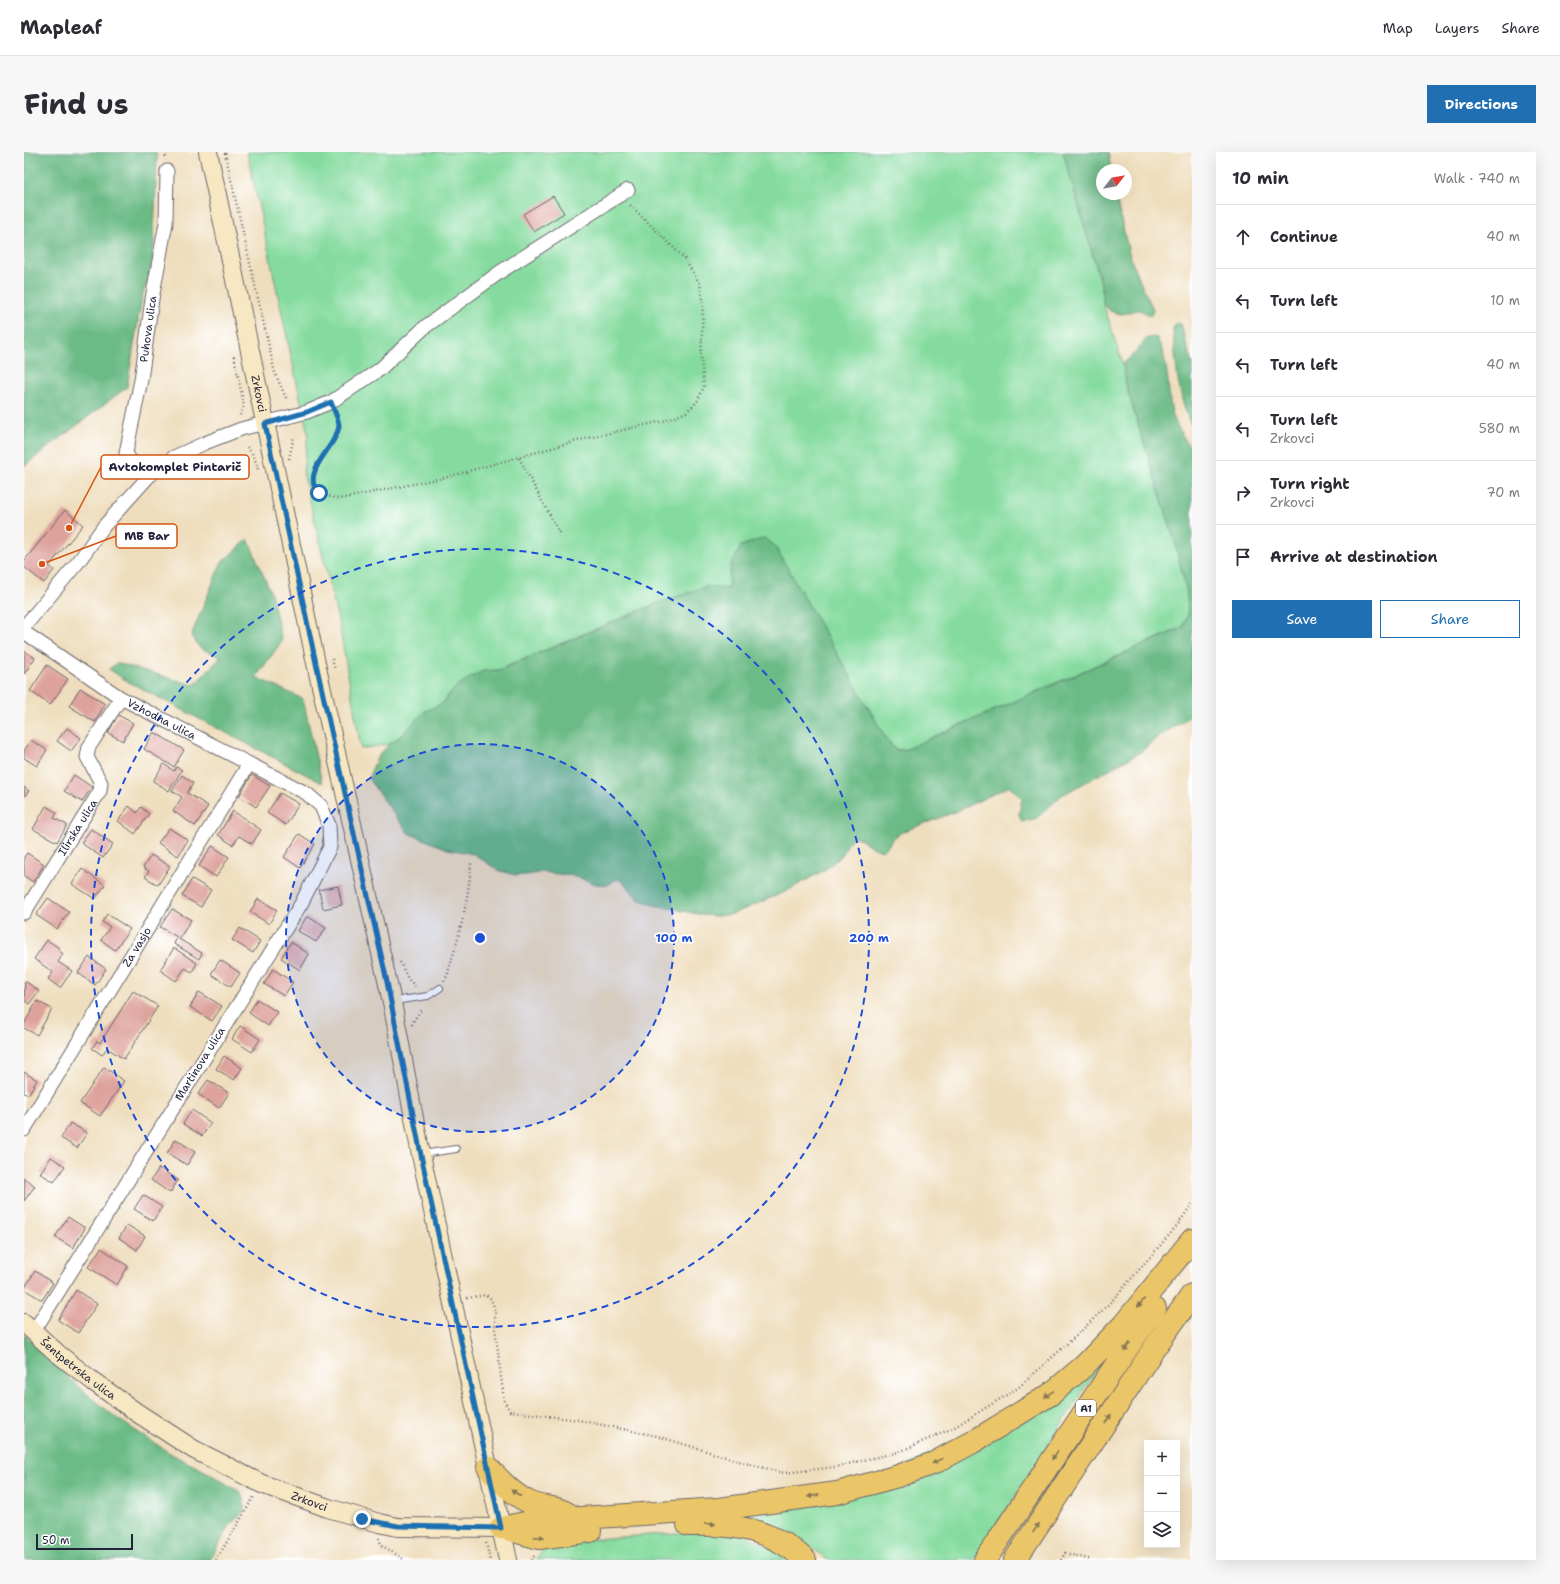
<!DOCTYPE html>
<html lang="en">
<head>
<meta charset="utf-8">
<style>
  :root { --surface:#fff; --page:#f7f7f7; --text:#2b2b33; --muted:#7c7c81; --line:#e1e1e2; --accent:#1f6fb2 }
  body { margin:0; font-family:"Shantell Sans",sans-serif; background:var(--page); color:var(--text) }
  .controls { position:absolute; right:12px; bottom:12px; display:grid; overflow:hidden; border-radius:0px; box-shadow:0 4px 16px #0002 }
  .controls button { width:36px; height:36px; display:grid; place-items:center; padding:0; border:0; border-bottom:1px solid var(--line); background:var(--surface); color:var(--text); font:20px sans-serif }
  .compass { position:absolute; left:1072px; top:12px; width:36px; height:36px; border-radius:50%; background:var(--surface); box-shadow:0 4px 16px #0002; rotate:59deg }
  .scale { position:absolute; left:12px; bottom:10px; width:97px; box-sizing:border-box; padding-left:4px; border:2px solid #22223b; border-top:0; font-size:11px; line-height:14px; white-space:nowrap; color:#22223b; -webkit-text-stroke:3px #fff; paint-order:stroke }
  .stop { position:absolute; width:12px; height:12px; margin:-9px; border:3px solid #1f6fb2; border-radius:50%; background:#fff }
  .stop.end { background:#1f6fb2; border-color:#fff; box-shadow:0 1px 4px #0008 }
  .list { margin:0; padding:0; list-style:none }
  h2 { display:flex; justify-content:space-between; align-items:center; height:52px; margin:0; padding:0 16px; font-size:17px }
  h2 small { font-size:13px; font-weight:400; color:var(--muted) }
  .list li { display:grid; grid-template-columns:26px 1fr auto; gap:12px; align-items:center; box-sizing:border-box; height:64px; padding:0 16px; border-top:1px solid var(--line) }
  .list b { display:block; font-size:15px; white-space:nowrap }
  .list p { margin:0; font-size:13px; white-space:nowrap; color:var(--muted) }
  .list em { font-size:13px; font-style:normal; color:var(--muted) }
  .actions { display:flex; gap:8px; padding:12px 16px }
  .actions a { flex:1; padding:9px 0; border:1px solid var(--accent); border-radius:0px; text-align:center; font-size:14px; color:var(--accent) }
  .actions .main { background:var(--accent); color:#fff }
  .icon { flex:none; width:22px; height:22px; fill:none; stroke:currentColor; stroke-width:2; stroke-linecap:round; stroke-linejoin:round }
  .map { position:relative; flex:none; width:1168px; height:1408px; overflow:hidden; border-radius:0px }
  header { display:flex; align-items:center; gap:24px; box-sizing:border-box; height:56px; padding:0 20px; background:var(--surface); border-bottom:1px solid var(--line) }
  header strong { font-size:19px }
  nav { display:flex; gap:22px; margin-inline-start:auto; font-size:14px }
  .intro { display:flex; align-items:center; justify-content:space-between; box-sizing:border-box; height:96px; padding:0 24px }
  h1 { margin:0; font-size:28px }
  .button { padding:10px 18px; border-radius:0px; background:var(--accent); color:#fff; font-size:14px; font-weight:700 }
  main { display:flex; gap:24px; padding:0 24px }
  aside { flex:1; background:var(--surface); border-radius:0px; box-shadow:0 4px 16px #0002 }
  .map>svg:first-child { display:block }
</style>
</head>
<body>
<header>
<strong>Mapleaf</strong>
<nav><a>Map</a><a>Layers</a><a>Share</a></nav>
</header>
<div class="intro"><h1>Find us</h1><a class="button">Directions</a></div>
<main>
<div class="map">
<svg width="1168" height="1408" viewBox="0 0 1168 1408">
  <rect width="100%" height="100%" fill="#fff"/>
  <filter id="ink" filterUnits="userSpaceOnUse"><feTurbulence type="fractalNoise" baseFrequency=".025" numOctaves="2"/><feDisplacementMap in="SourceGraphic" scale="8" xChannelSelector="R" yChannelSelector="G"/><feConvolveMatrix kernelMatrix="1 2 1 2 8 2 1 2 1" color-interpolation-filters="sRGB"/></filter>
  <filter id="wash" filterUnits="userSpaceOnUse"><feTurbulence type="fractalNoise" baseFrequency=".012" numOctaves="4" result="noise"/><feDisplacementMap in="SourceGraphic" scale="16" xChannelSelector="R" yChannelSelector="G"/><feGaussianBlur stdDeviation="0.9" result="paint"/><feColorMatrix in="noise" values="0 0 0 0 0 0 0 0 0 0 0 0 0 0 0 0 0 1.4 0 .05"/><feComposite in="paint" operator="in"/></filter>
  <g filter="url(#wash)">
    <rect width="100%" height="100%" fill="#efdebe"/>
    <path fill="#85db9f" stroke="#547e6d" d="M223,0H1039L1077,131L1079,151L1099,212L1103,237L1150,386L1163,441L1164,463L1159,475L880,598H871L860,583L750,393L740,386L707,413L704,437L683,435L629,453L474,518L459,519L437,531L426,541L419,551L400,560L375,585L365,592L337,597L316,477L279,320L284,282Z
      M1071,1212L1074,1216L950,1408H803C785,1391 760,1377 736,1369C726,1366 713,1367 703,1366L819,1348Z
      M681,1379L717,1381L773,1408H512L520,1396L529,1390Z"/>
    <path fill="#6cbb86" stroke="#476e60" d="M0,0H132L133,5L129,110L118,145L103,235L0,314Z
      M1039,0H1084L1087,18H1078V42H1091L1106,105L1113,123L1129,157L1128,162L1125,164C1115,154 1110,159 1099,162C1095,162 1090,160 1086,159L1079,151L1077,131Z
      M1152,171L1157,172L1168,212V275C1153,244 1152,211 1149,177L1150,173Z
      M1132,185C1145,207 1143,232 1147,256C1149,268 1160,288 1168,297V563L1131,587L1117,600L1038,643L1013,666L998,670L995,662L998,647L986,634L931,660L878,680L868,687L864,694L858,699L848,695L835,686L829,685L826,688L818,703L802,717L763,739L709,762L692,764L679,763L630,753L614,747L600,731L594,727L589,729L583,733L572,732L551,724L518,720L503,723H491L474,718L450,702L424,697L384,681L346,629L347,619L353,606L365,592L376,585L400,560L419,551L426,541L437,531L459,519L475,518L629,453L683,434L704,437L707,413L717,394L740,386L750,393L860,583L871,598H880L1158,476L1164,463L1163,441L1150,386L1103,237L1099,212L1113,199L1123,186Z
      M224,387L247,441L258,489L232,525L279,547L298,631L103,529L85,517L93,511L170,533L197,505L176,496L167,484L197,411Z
      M0,1182L53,1234L94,1267L149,1303L183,1320L216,1340L220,1349V1359L206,1373L186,1408H0Z"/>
    <g id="blocks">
      <path fill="#dea29c" d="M529,44L540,61L510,80L499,62Z
        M41,358L59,373L25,414L30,418L20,431L0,415V409Z
        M0,499L11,506L0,522Z
        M23,513L44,527L26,553L6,539Z
        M56,536L81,552L71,570L45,554Z
        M94,563L109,571L99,589L84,581Z
        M43,576L57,586L47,599L33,589Z
        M130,580L160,598L150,615L120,597Z
        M7,588L23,598L13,614L0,606V599Z
        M140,612L150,619L152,615L158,618L145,639L129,629Z
        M50,623L68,635L58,650L40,639Z
        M158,623L169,631L163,641L184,654L171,674L149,659L158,645L148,639Z
        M228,623L246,634L232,655L215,644Z
        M0,635L5,639L0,645Z
        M256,641L275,652L262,673L243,661Z
        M22,654L33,661L30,666L43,673L33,690L9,677Z
        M105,654L113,661L117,655L125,662L111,682L94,669Z
        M209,659L237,678L228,692L215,684L209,693L194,683Z
        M145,676L164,688L154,704L134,691Z
        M67,677L89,692L79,706L57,691Z
        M275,682L291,692L276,716L260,705Z
        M188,694L205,705L192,725L175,714Z
        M3,701L20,712L9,730L0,724V705Z
        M127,703L146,714L134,733L121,725L125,719L119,716Z
        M58,717L81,733L71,747L48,732Z
        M168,727L187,738L177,755L158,744Z
        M314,734L318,753L299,757L295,738Z
        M24,746L45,760L33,777L12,763Z
        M234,747L253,758L245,772L226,760Z
        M148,757L167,768L155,787L178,801L175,807L150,792L153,785L136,775Z
        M83,762L106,777L91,798L77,788L86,775L78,770Z
        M283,764L302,776L292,790L274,779Z
        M216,776L236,789L229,801L208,788Z
        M23,788L35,796L34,798L39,802L34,810L48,819L36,836L24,827L29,820L10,807Z
        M267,790L285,802L276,818L257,806Z
        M150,796L173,811L168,820L161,816L152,829L136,818Z
        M65,805L82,817L71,833L54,821Z
        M196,808L216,821L207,835L187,822Z
        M249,817L269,830L260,844L240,832Z
        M1,829L15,839L5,852L0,848Z
        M109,839L134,854L100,907L83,896L78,903L68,896L73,889L76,891Z
        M175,840L198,854L188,869L166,855Z
        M233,847L253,860L244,874L225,861Z
        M13,849L28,857L13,883L0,876V872Z
        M216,874L236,887L228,900L208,887Z
        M200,904L218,916L210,928L192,917Z
        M80,915L100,929L76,964L56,951Z
        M0,920L13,928L4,943L0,941Z
        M184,928L205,941L195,956L174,942Z
        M168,958L187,971L178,984L159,972Z
        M46,971L63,981L53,996L37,986Z
        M152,987L171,1000L163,1013L143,1001Z
        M27,1005L41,1014L30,1030L16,1021Z
        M135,1016L154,1028L146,1041L127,1028Z
        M0,1026L11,1034L0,1049Z
        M119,1043L138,1055L129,1069L110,1057Z
        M44,1065L61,1076L49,1096L31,1085Z
        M103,1073L121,1084L113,1098L95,1086Z
        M77,1096L104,1114L93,1133L64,1115Z
        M11,1119L29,1131L18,1148L0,1137Z
        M52,1138L73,1152L54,1181L34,1168Z"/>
    </g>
  </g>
  <g filter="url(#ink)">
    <use href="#blocks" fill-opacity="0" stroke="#6a6469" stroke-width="1"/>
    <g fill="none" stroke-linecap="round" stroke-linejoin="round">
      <defs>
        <path id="lane" d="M370,849L404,844L416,836
          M398,1002L432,997"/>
        <g id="street">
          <path id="s1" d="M126,323L106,308L102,301L117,228L128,147L142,71L143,19"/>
          <path d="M0,475L55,409L80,374L126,323L150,305L181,291L217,277L283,260L307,250L355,218L401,175L476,120L604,38"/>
          <path id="s2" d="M0,480L97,546L282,641L297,654L305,673L306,695L277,752L10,1179"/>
          <path id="s3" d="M0,761L76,639L77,631L63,605L65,595L97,546"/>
          <path id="s4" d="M0,978L225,612"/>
        </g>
        <g id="secondary">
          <path id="s5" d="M184,0L293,516L368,850L397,1003L484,1408"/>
          <path id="s6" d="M0,1171L33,1201L70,1230L112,1260L169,1297L238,1332L304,1356L355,1371L374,1375L477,1376"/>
        </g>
        <path id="highway" d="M464,1315C476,1329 490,1344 507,1351C521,1357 531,1353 546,1363
          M664,1373C707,1371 749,1377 781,1408
          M477,1376L511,1369L695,1357L813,1341L874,1324L910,1311L949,1290L1027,1242L1060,1214L1100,1172L1168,1088
          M482,1377L515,1386L566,1379
          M961,1408L1112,1183L1131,1157
          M991,1408L1131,1195L1168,1143"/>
      </defs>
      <use href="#lane" stroke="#6a6469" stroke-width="8"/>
      <use href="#street" stroke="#6a6469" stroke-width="15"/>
      <use href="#secondary" stroke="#6a6469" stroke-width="20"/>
      <use href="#highway" stroke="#6a6469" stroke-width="24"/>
      <path stroke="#6a6469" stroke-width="2.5" stroke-dasharray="1 3" stroke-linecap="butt" d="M141,0L142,8
        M201,1L251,221L263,248
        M210,204L220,254L215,265
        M311,260C312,264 314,268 315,272C318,295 255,337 316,347L423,325L560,287L647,267L662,260L673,250L680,235L677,205L679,154L676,132L660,106L605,52
        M223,295L230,304L234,318
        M495,306L537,384
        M265,307L270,284
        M308,507L311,518
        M376,810L384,827L391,834
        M420,829L423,824C434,787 445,749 447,711
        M388,873L390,868L397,858
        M443,1146L462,1143L467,1147L471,1158V1175L480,1249L486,1259L554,1268L633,1284L721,1311L760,1321L811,1315L875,1300L929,1276L994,1236L1053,1183L1087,1150L1153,1074L1168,1052
        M355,1386L357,1393L381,1408
        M462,1391L466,1408
        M192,1408L231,1343
        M507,1408L512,1402
        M1037,1408L1041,1401L1068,1408"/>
      <use href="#lane" stroke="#fff" stroke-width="6"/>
      <use href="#street" stroke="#fff" stroke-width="13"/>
      <use href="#secondary" stroke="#f7e8c3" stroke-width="18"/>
      <use href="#highway" stroke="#ebc669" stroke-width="22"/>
    </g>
    <defs><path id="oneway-solid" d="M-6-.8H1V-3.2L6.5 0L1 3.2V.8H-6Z"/></defs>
    <g fill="#867452">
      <use href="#oneway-solid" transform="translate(1117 1151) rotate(129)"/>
      <use href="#oneway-solid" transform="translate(1103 1195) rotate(124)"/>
      <use href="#oneway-solid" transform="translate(1025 1242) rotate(146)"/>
      <use href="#oneway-solid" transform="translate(1084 1267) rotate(-57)"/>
      <use href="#oneway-solid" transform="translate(1031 1303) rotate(124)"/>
      <use href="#oneway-solid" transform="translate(913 1309) rotate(153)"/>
      <use href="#oneway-solid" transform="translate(492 1341) rotate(-147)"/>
      <use href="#oneway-solid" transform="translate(789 1344) rotate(172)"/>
      <use href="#oneway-solid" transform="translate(686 1372) rotate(1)"/>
      <use href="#oneway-solid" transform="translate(1012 1376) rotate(-56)"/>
      <use href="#oneway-solid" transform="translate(515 1385) rotate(4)"/>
    </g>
  </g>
  <g fill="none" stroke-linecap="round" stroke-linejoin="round" filter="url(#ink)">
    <path stroke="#1f6fb2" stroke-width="5" d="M295,341C293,339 291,336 290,333C284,314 313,292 315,274C315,267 309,257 307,250L283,260L241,272L293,516L362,825L397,1003L477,1376L374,1374L338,1367"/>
  </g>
  <circle cx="456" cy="786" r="194" fill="#1d4ed8" fill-opacity=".12"/>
  <g fill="none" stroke="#1d4ed8" stroke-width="2" stroke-dasharray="7 5">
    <circle cx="456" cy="786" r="194"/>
    <circle cx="456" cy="786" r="389"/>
  </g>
  <g text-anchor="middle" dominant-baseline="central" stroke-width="3.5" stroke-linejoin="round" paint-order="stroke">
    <rect fill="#fff" stroke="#646476" stroke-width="1" x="1052" y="1248" width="20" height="16" rx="3"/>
    <g font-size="10" font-weight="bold" fill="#22223b">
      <text x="1062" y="1256">A1</text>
    </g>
    <g font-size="11" fill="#22223b" stroke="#fff">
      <text stroke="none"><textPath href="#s1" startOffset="159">Puhova ulica</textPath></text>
      <text stroke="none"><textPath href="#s5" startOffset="247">Zrkovci</textPath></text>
      <text stroke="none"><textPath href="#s2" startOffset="163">Vzhodna ulica</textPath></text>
      <text stroke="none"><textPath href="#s3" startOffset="101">Ilirska ulica</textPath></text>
      <text stroke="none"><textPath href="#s4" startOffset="215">Za vasjo</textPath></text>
      <text transform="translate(176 912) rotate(-58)">Martinova ulica</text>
      <text stroke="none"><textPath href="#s6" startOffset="71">Šentpetrska ulica</textPath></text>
      <text stroke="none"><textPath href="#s6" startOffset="339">Zrkovci</textPath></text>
    </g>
  </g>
  <circle cx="456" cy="786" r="6" fill="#1d4ed8" stroke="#fff" stroke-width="2"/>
  <g font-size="12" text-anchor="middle" font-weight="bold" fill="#1d4ed8" stroke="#fff" stroke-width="3.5" stroke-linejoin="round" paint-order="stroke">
    <text x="650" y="790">100 m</text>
    <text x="845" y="790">200 m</text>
  </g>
  <path fill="none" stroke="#d45411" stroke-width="1.5" d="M45 376L77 315M18 412L92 384"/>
  <g fill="#d45411" stroke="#fff" stroke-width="1.5">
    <circle cx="45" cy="376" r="4"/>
    <circle cx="18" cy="412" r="4"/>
  </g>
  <g fill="#fff" stroke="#d45411" stroke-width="1.5">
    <rect x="77" y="303" width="148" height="24" rx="4"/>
    <rect x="92" y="372" width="61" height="24" rx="4"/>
  </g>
  <g font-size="12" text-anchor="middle" font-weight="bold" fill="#22223b">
    <text x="151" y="319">Avtokomplet Pintarič</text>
    <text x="123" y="388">MB Bar</text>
  </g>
</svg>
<div class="controls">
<button>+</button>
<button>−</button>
<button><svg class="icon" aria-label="layers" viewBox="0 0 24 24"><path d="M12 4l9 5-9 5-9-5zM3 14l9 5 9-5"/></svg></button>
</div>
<svg class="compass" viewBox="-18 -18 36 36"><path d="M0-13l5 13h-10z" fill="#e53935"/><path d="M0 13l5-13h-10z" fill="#7c7c81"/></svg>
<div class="scale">50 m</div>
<div class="stop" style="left:295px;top:341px"></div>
<div class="stop end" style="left:338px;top:1367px"></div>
</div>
<aside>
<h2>10 min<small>Walk · 740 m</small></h2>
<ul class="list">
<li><svg class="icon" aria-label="ahead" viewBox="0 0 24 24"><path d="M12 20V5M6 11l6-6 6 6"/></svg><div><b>Continue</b></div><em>40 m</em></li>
<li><svg class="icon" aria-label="left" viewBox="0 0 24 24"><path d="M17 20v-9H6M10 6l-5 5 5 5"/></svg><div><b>Turn left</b></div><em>10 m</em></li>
<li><svg class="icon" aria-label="left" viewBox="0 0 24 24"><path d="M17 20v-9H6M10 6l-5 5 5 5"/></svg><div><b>Turn left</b></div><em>40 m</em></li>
<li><svg class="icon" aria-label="left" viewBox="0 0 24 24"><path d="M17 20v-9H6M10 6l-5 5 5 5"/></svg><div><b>Turn left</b><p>Zrkovci</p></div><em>580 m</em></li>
<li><svg class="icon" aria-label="right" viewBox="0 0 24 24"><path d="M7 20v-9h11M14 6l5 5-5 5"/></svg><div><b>Turn right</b><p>Zrkovci</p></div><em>70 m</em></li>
<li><svg class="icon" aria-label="arrive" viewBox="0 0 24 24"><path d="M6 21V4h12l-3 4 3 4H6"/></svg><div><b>Arrive at destination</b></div></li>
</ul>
<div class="actions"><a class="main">Save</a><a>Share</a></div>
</aside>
</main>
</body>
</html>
